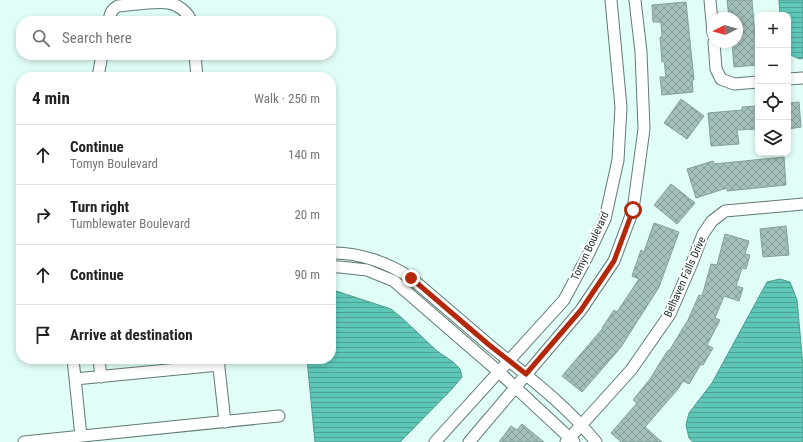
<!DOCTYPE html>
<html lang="en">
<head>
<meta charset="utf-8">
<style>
  :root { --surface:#fff; --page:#f6f6f6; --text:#222; --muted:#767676; --line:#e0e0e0 }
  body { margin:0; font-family:"Roboto Condensed",sans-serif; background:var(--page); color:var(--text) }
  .controls { position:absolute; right:12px; top:12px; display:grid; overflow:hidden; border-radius:8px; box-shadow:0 2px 6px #0003 }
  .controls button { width:36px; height:36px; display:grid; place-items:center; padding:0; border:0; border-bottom:1px solid var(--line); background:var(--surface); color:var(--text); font:20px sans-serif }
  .compass { position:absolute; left:707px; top:12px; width:36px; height:36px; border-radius:50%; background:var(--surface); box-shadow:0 2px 6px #0003; rotate:265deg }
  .stop { position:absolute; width:12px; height:12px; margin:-9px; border:3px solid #b3270b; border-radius:50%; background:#fff }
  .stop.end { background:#b3270b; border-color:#fff; box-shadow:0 1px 4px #0008 }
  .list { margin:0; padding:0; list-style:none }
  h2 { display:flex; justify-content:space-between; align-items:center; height:52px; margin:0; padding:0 16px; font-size:17px }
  h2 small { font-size:13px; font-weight:400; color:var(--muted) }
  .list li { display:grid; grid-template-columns:26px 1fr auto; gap:12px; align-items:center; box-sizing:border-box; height:60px; padding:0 16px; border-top:1px solid var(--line) }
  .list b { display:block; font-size:15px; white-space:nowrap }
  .list p { margin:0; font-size:13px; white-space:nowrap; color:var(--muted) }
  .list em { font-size:13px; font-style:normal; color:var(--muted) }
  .icon { flex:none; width:22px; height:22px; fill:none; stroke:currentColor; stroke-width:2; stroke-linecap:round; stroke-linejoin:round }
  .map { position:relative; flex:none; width:803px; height:442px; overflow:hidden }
  .search { position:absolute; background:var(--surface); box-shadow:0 2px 6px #0003; left:16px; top:16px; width:320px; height:44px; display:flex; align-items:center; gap:10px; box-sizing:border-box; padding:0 14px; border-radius:16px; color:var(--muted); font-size:15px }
  .panel { position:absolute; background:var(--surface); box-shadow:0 2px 6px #0003; left:16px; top:72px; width:320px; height:292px; border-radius:16px }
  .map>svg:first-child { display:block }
</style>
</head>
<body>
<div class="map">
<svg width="803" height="442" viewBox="0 0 803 442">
  <defs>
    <pattern id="water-rules" width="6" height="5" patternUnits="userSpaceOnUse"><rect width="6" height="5" fill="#5ec7b7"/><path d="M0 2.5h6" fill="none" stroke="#4da295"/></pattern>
    <pattern id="building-cross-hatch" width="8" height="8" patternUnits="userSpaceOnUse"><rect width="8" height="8" fill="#a4c0bb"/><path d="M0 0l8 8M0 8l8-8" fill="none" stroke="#859c98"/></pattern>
  </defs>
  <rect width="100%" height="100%" fill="#e0fdf8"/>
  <path fill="url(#water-rules)" stroke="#4d9a8e" d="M779,0H803V58L800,59L788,54V15H780Z
    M780,279L790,282L797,300L803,366V442H693L689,438L686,425L689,413L712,383L767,282Z
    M331,291H336L391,309L402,318L437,351L453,362L460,369L462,377L451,390L400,442H315L307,359H331Z"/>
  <path fill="url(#building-cross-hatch)" stroke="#839e99" d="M727,0H752L755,37H758V65L734,67L732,42H737V18H729Z
    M686,2L694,80H692L693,92L662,95L660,77H666L664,61L662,62L660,37H662L661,22H653L652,5Z
    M681,99L704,116L687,139L664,123Z
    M799,102L801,127L788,129V103Z
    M758,106V129L737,130L739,144L711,146L708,113L742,110V107Z
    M784,157L786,185L727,191V188L696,198L687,169L713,161L714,164Z
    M671,184L695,203L677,224L654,205Z
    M654,223L679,232L659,287L621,347L582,392L562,376L603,328H602L614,310L617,312L639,279L632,276L641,250L644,252Z
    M786,226L789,255L763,257L760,229Z
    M725,234L749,241L745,254L750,255L746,269L742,268L736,286L743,288L739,301L724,296L715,318L720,320L707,345L713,348L703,365L701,364L689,384L683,381L678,389L645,427L662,442H621L611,433L637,403L633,400L650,379L668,350L669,351L688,320L699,295L702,296L711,264L717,265Z
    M522,424L544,442H499L511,426L517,430Z"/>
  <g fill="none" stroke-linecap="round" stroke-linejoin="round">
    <defs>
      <path id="minor" d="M710,0L713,33
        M109,21C110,14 111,10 118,6C132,5 155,1 168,3C177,4 188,12 191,21
        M714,42L716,69L721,79L734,84L758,82
        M195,55L197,77
        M98,77L102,55
        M788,79L803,78
        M331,253C358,252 389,263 411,278C437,300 462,322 488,344C526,375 565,404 596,442
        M331,267H340L367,270L394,281L499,372L574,442
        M73,359L81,436
        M99,359L101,377
        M218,359L225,422
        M75,379L219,365
        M24,442L279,416
        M435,442L564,300L587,257L605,219L618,160L621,107L611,0
        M469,442L581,310L614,261L633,210L644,129L641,52L635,0
        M566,442L631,370L670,314L692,263L703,234L712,221L725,211L803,204"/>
    </defs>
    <use href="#minor" stroke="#607a75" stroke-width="13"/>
    <use href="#minor" stroke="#fff" stroke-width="11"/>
  </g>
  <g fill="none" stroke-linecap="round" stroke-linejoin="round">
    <path stroke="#b3270b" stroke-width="5" d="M411,278L488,344L526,374L581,310L614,261L633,210"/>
  </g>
  <g text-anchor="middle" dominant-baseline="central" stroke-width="4" stroke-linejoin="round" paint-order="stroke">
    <g font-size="11" fill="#25302e" stroke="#fff">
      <text transform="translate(590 246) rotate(-65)">Tomyn Boulevard</text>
      <text transform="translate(685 277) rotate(-66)">Belhaven Falls Drive</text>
    </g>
  </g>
</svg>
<div class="controls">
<button>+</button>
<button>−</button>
<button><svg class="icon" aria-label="locate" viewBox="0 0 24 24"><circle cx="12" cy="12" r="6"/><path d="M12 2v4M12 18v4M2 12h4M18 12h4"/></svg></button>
<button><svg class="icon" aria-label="layers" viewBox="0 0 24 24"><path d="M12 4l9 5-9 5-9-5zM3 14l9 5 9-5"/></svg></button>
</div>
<svg class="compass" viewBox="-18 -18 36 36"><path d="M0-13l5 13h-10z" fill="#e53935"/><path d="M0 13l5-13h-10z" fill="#767676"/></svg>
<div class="stop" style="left:633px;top:210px"></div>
<div class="stop end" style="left:411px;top:278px"></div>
<div class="search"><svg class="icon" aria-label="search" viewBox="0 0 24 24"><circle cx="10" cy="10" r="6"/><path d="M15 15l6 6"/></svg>Search here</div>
<section class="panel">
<h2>4 min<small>Walk · 250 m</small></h2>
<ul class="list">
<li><svg class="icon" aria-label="ahead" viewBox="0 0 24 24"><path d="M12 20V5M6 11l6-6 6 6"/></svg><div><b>Continue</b><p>Tomyn Boulevard</p></div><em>140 m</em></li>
<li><svg class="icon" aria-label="right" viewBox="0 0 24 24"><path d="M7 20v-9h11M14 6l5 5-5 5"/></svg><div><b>Turn right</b><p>Tumblewater Boulevard</p></div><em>20 m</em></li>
<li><svg class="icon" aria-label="ahead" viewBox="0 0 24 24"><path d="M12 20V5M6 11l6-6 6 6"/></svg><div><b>Continue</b></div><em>90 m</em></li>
<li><svg class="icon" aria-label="arrive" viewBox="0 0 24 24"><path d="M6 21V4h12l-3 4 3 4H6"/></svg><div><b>Arrive at destination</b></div></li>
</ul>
</section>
</div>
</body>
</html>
